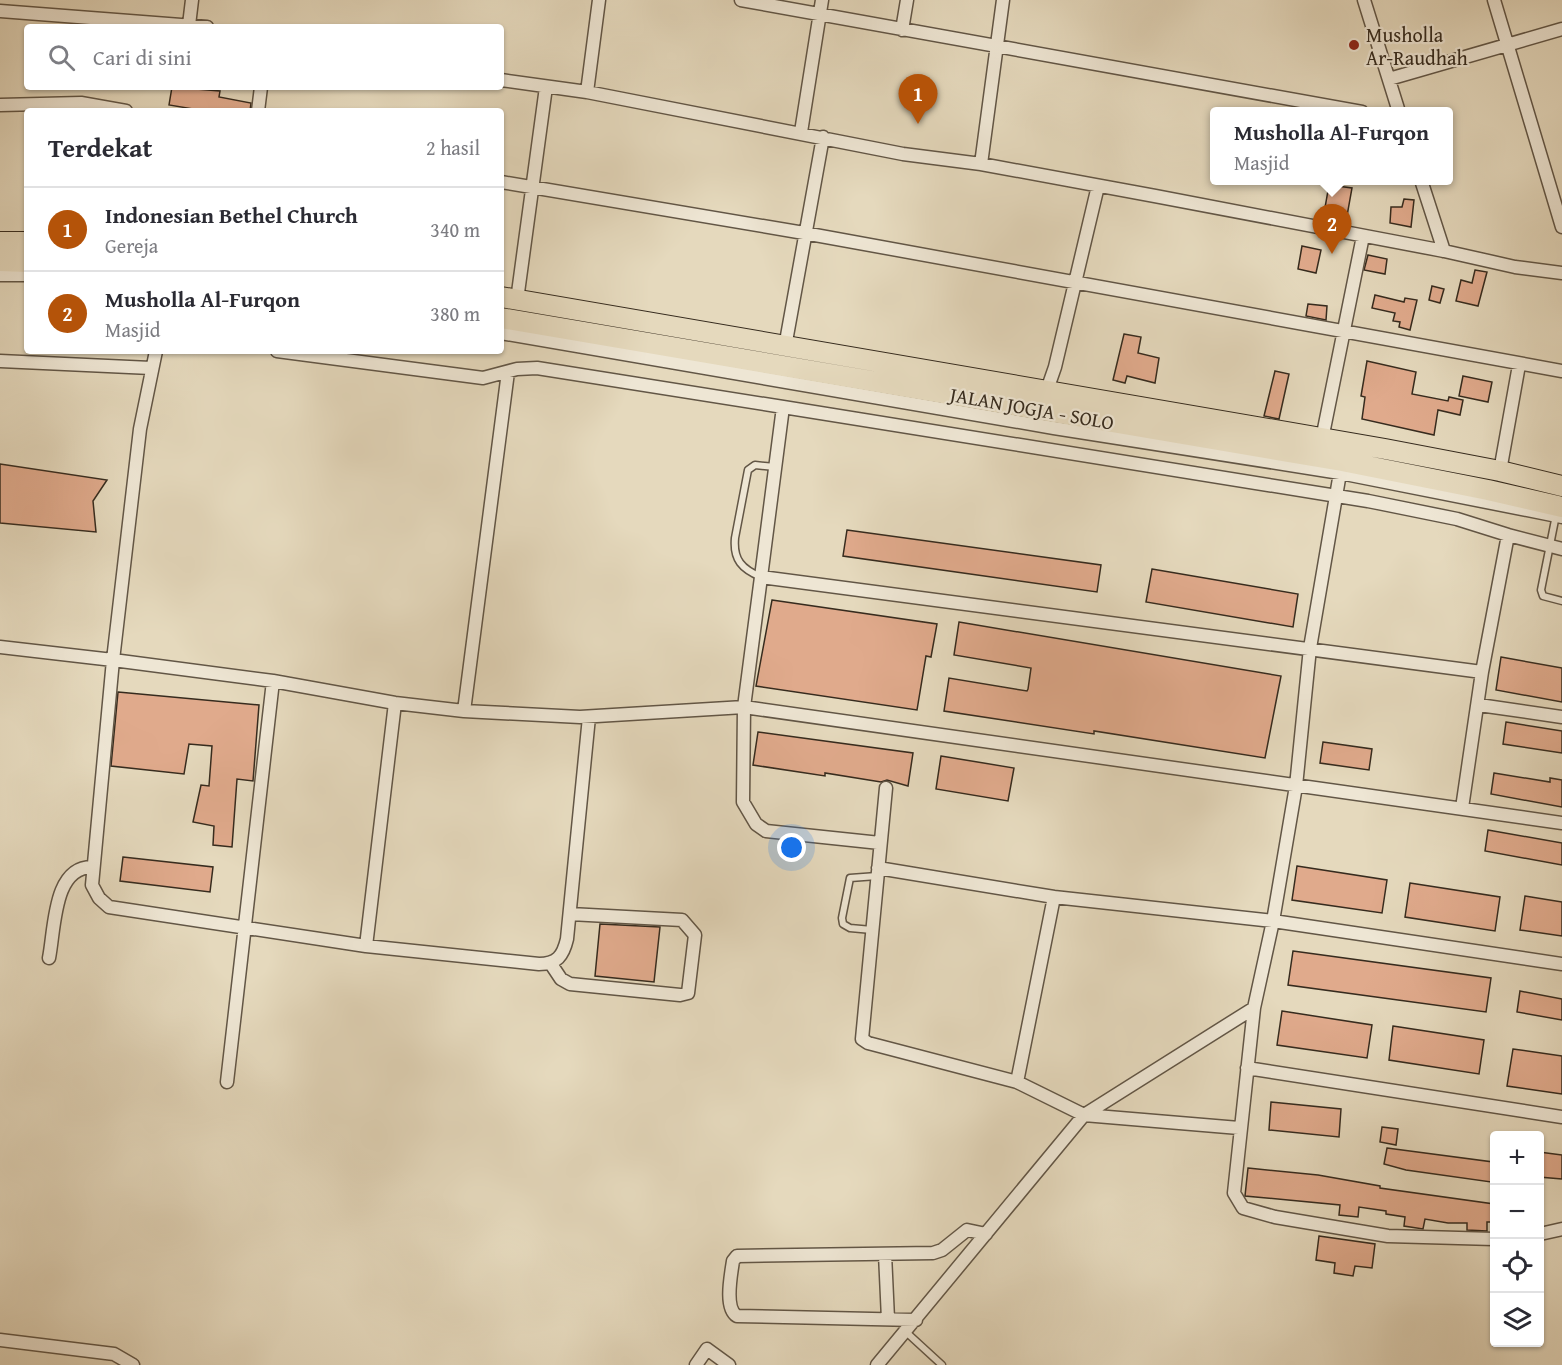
<!DOCTYPE html>
<html lang="id">
<head>
<meta charset="utf-8">
<style>
  :root { --surface:#fff; --page:#f2f2f3; --text:#2b2b33; --muted:#7c7c81; --line:#e1e1e2; --accent:#b45309 }
  body { margin:0; font-family:"Gentium Book Plus",serif; background:var(--page); color:var(--text) }
  .controls { position:absolute; right:18px; bottom:18px; display:grid; overflow:hidden; border-radius:6px; box-shadow:0 2px 4px #0004 }
  .controls button { width:54px; height:54px; display:grid; place-items:center; padding:0; border:0; border-bottom:2px solid var(--line); background:var(--surface); color:var(--text); font:30px sans-serif }
  .you { position:absolute; left:792px; top:848px; width:21px; height:21px; margin:-15px; border:4px solid #fff; border-radius:50%; background:#1a73e8; box-shadow:0 0 0 9px #1a73e833 }
  .badge { display:grid; place-items:center; width:39px; height:39px; border-radius:50%; background:var(--accent); color:#fff; font-size:20px; font-weight:700 }
  .pin { position:absolute; translate:-50% -50px; filter:drop-shadow(0 2px 3px #0008) }
  .pin::after { content:''; position:absolute; top:32px; width:21px; height:18px; background:inherit; clip-path:polygon(0 0,100% 0,50% 100%) }
  .popup { position:absolute; left:1210px; top:107px; width:243px; height:78px; box-sizing:border-box; display:grid; place-content:center; border-radius:6px; background:var(--surface); filter:drop-shadow(0 2px 4px #0005); font-size:20px; white-space:nowrap; color:var(--muted) }
  .popup b { font-size:22px; color:var(--text) }
  .popup::after { content:''; position:absolute; left:50%; top:100%; margin-left:-12px; border:12px solid transparent; border-top-color:var(--surface) }
  .list { margin:0; padding:0; list-style:none }
  h2 { display:flex; justify-content:space-between; align-items:center; height:78px; margin:0; padding:0 24px; font-size:26px }
  h2 small { font-size:20px; font-weight:400; color:var(--muted) }
  .list li { display:grid; grid-template-columns:39px 1fr auto; gap:18px; align-items:center; box-sizing:border-box; height:84px; padding:0 24px; border-top:2px solid var(--line) }
  .list b { display:block; font-size:22px; white-space:nowrap }
  .list p { margin:0; font-size:20px; white-space:nowrap; color:var(--muted) }
  .list em { font-size:20px; font-style:normal; color:var(--muted) }
  .icon { flex:none; width:33px; height:33px; fill:none; stroke:currentColor; stroke-width:2; stroke-linecap:round; stroke-linejoin:round }
  .map { position:relative; flex:none; width:1562px; height:1365px; overflow:hidden }
  .search { position:absolute; background:var(--surface); box-shadow:0 2px 4px #0004; left:24px; top:24px; width:480px; height:66px; display:flex; align-items:center; gap:15px; box-sizing:border-box; padding:0 21px; border-radius:6px; color:var(--muted); font-size:22px }
  .panel { position:absolute; background:var(--surface); box-shadow:0 2px 4px #0004; left:24px; top:108px; width:480px; height:246px; border-radius:6px }
  .map>svg:first-child { display:block }
</style>
</head>
<body>
<div class="map">
<svg width="1562" height="1365" viewBox="0 0 1562 1365">
  <rect width="100%" height="100%" fill="#e5d9bd"/>
  <filter id="stains"><feTurbulence type="fractalNoise" baseFrequency=".00333" numOctaves="4"/><feColorMatrix values="0 0 0 0 .2 0 0 0 0 .09 0 0 0 0 .02 0 0 0 .5 -.17"/></filter>
  <radialGradient id="worn" r=".72"><stop offset=".6" stop-color="#630" stop-opacity="0"/><stop offset="1" stop-color="#630" stop-opacity=".3"/></radialGradient>
  <path fill="#e0aa8c" stroke="#362b1e" stroke-width="1.5" d="M172,87L220,91L219,97L251,103L250,111H205L169,105Z
    M1329,185L1352,188L1347,216L1324,213Z
    M1404,199L1414,200L1411,227L1390,223L1391,207H1402Z
    M1302,246L1321,250L1316,273L1298,269Z
    M1368,255L1387,259L1385,274L1364,270Z
    M1475,270L1487,272L1478,306L1456,301L1461,280L1472,283Z
    M1432,286L1444,289L1440,303L1429,300Z
    M1375,295L1404,302L1405,298L1417,300L1410,330L1399,327L1400,322L1393,321L1395,313L1372,308Z
    M1308,304L1327,306L1326,320L1306,316Z
    M1124,334L1141,337L1138,353L1159,358L1155,383L1127,376L1125,383L1113,380Z
    M1367,361L1416,372L1412,394L1448,401L1449,397L1463,400L1460,415L1438,410L1434,435L1362,419L1365,397L1361,396Z
    M1275,371L1289,374L1279,419L1264,416Z
    M1463,376L1492,382L1488,402L1459,396Z
    M0,464L107,480L93,501L96,532L0,523Z
    M847,530L1101,565L1097,592L843,556Z
    M1152,569L1298,594L1293,627L1146,602Z
    M772,600L937,624L931,657L926,656L917,710L756,686Z
    M959,622L1281,676L1265,758L1094,731V734L944,711L949,678L1027,691L1028,689L1031,668L954,655Z
    M1501,657L1562,668V702L1496,690Z
    M118,692L259,705L253,781L237,779L232,847L213,845L214,826L193,822L201,785L209,786L212,746L189,744L184,774L111,766Z
    M1506,722L1562,731V753L1503,744Z
    M758,732L913,753L908,786L887,780L881,782L825,773V776L753,765Z
    M1323,742L1372,749L1369,770L1320,763Z
    M941,756L1014,768L1008,801L936,789Z
    M1494,773L1550,782V778L1562,780V807L1491,794Z
    M1488,830L1562,843V865L1485,851Z
    M123,857L213,867L210,892L120,881Z
    M1297,866L1387,880L1382,913L1292,900Z
    M1410,883L1500,897L1495,931L1405,917Z
    M1525,896L1562,902V936L1520,930Z
    M600,924L660,927L654,982L595,976Z
    M1293,951L1491,978L1486,1012L1288,985Z
    M1520,991L1562,999V1020L1517,1012Z
    M1282,1011L1372,1025L1367,1058L1277,1045Z
    M1393,1026L1484,1040L1479,1074L1389,1060Z
    M1513,1049L1562,1056V1094L1507,1086Z
    M1271,1102L1341,1109L1339,1137L1269,1130Z
    M1382,1127L1398,1129L1396,1145L1380,1142Z
    M1387,1148L1493,1162L1491,1182L1406,1170L1384,1164Z
    M1539,1152L1562,1155V1179L1539,1177Z
    M1248,1168L1318,1175L1380,1186V1188L1494,1204V1222H1487V1231L1467,1230V1223H1448L1425,1219L1423,1229L1404,1226L1405,1217L1386,1214V1211L1359,1207L1358,1217L1339,1215L1340,1205L1245,1196Z
    M1319,1236L1375,1244L1372,1268L1355,1266L1353,1276L1334,1273L1335,1263L1316,1260Z"/>
  <g fill="none" stroke-linecap="round" stroke-linejoin="round">
    <defs>
      <path id="service" d="M1556,515L1541,590L1543,596L1562,601
        M761,577C742,569 733,560 735,538L748,470L755,465L775,467
        M872,930L850,928L843,924L842,918L850,878L877,876
        M906,1332L942,1365"/>
      <path id="minor" d="M741,0L1362,112
        M1364,0L1399,112
        M1494,0L1562,227
        M0,11L207,27
        M189,25L192,0
        M902,30L907,0
        M1389,79L1562,29
        M501,80L587,92L903,154L981,164L1155,196L1444,251L1515,267L1562,273
        M587,92L599,0
        M0,105L81,103L126,111
        M258,111L261,87
        M801,132L822,0
        M981,164L1003,0
        M1421,180L1444,251
        M501,182L804,233L1562,371
        M0,275H27
        M517,300L546,87
        M501,333L1054,428L1340,473L1562,517
        M785,347L823,137
        M156,351L140,429L113,660L273,681L395,703L464,711L508,372
        M277,351L483,378L517,369L537,368L783,407
        M0,361L151,368
        M1047,390L1055,367L1098,186
        M1322,439L1363,236
        M1341,467L1310,648L1296,786L1273,921L1254,1008L1234,1193L1243,1208L1275,1217L1388,1236L1494,1239
        M1500,471L1519,365
        M761,577L783,407L1368,501L1457,519L1508,535
        M0,647L113,660L92,885L99,898L109,907L366,946L539,964C557,964 563,956 567,939L589,717
        M1479,705L1562,717
        M464,711L580,717L744,707L761,577L1482,672
        M1462,808L1482,672L1508,535L1562,549
        M880,843L766,831L756,824L743,802L744,707L1562,823
        M878,868L1054,897L1273,921L1562,964
        M366,946L395,703
        M49,958C55,928 53,866 93,867
        M551,964L561,979L570,984L680,995L688,993L695,935L682,920L570,914
        M1247,1068L1562,1117
        M227,1082L273,681
        M1017,1082L1054,897
        M1239,1128L1084,1115L1254,1008
        M1540,1234L1562,1229
        M885,1254L888,1319
        M916,1320L737,1316C724,1308 731,1275 733,1261L737,1256L933,1253L942,1250L967,1230L986,1234
        M0,1340L114,1354L133,1365
        M696,1365L707,1349L729,1365
        M877,1365L1084,1115L1017,1082L868,1043L862,1039L886,788"/>
      <path id="trunk" d="M0,242H27
        M0,261L27,262
        M501,297L1385,449L1500,471L1562,486
        M501,318L1342,461L1488,490L1562,507"/>
    </defs>
    <use href="#service" stroke="#625646" stroke-width="9"/>
    <use href="#minor" stroke="#625646" stroke-width="15"/>
    <use href="#trunk" stroke="#362b1e" stroke-width="22"/>
    <use href="#service" stroke="#eee6d4" stroke-width="6"/>
    <use href="#minor" stroke="#eee6d4" stroke-width="12"/>
    <use href="#trunk" stroke="#e5d9bd" stroke-width="20"/>
  </g>
  <circle fill="#8f2418" stroke="#eee6d4" stroke-width="2" cx="1354" cy="45" r="6"/>
  <g text-anchor="middle" dominant-baseline="central" stroke-width="4.5" stroke-linejoin="round" paint-order="stroke">
    <g font-size="20" fill="#362b1e" stroke="#eee6d4" text-anchor="start">
      <text x="1366" y="34">Musholla<tspan x="1366" dy="23">Ar-Raudhah</tspan></text>
    </g>
    <g font-size="20" fill="#362b1e" stroke="#eee6d4">
      <text transform="translate(1032 408) rotate(10)">JALAN JOGJA - SOLO</text>
    </g>
  </g>
  <rect width="100%" height="100%" filter="url(#stains)"/>
  <rect width="100%" height="100%" fill="url(#worn)"/>
</svg>
<div class="controls">
<button>+</button>
<button>−</button>
<button><svg class="icon" aria-label="locate" viewBox="0 0 24 24"><circle cx="12" cy="12" r="6"/><path d="M12 2v4M12 18v4M2 12h4M18 12h4"/></svg></button>
<button><svg class="icon" aria-label="layers" viewBox="0 0 24 24"><path d="M12 4l9 5-9 5-9-5zM3 14l9 5 9-5"/></svg></button>
</div>
<div class="you"></div>
<div class="pin badge" style="left:918px;top:124px">1</div>
<div class="pin badge" style="left:1332px;top:254px">2</div>
<div class="popup"><b>Musholla Al-Furqon</b>Masjid</div>
<div class="search"><svg class="icon" aria-label="search" viewBox="0 0 24 24"><circle cx="10" cy="10" r="6"/><path d="M15 15l6 6"/></svg>Cari di sini</div>
<section class="panel">
<h2>Terdekat<small>2 hasil</small></h2>
<ul class="list">
<li><span class="badge">1</span><div><b>Indonesian Bethel Church</b><p>Gereja</p></div><em>340 m</em></li>
<li><span class="badge">2</span><div><b>Musholla Al-Furqon</b><p>Masjid</p></div><em>380 m</em></li>
</ul>
</section>
</div>
</body>
</html>
